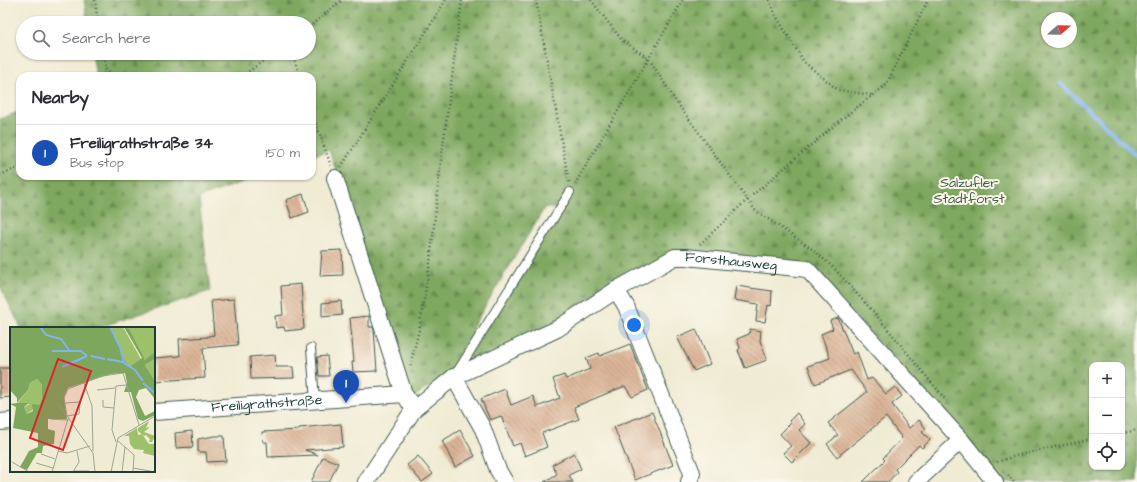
<!DOCTYPE html>
<html lang="en">
<head>
<meta charset="utf-8">
<style>
  :root { --surface:#fff; --page:#f7f7f7; --text:#2b2b33; --muted:#7c7c81; --line:#e1e1e2; --accent:#0b8043 }
  body { margin:0; font-family:"Architects Daughter",sans-serif; background:var(--page); color:var(--text) }
  .controls { position:absolute; right:12px; bottom:12px; display:grid; overflow:hidden; border-radius:8px; box-shadow:0 1px 3px #0004 }
  .controls button { width:36px; height:36px; display:grid; place-items:center; padding:0; border:0; border-bottom:1px solid var(--line); background:var(--surface); color:var(--text); font:20px sans-serif }
  .compass { position:absolute; left:1041px; top:12px; width:36px; height:36px; border-radius:50%; background:var(--surface); box-shadow:0 1px 3px #0004; rotate:70deg }
  .you { position:absolute; left:634px; top:325px; width:14px; height:14px; margin:-10px; border:3px solid #fff; border-radius:50%; background:#1a73e8; box-shadow:0 0 0 6px #1a73e833 }
  .badge { display:grid; place-items:center; width:26px; height:26px; border-radius:50%; background:var(--accent); color:#fff; font-size:13px; font-weight:700 }
  .pin { position:absolute; translate:-50% -33px; filter:drop-shadow(0 1px 2px #0008) }
  .pin::after { content:''; position:absolute; top:21px; width:14px; height:12px; background:inherit; clip-path:polygon(0 0,100% 0,50% 100%) }
  .list { margin:0; padding:0; list-style:none }
  h2 { display:flex; justify-content:space-between; align-items:center; height:52px; margin:0; padding:0 16px; font-size:17px }
  h2 small { font-size:13px; font-weight:400; color:var(--muted) }
  .list li { display:grid; grid-template-columns:26px 1fr auto; gap:12px; align-items:center; box-sizing:border-box; height:56px; padding:0 16px; border-top:1px solid var(--line) }
  .list b { display:block; font-size:15px; white-space:nowrap }
  .list p { margin:0; font-size:13px; white-space:nowrap; color:var(--muted) }
  .list em { font-size:13px; font-style:normal; color:var(--muted) }
  .icon { flex:none; width:22px; height:22px; fill:none; stroke:currentColor; stroke-width:2; stroke-linecap:round; stroke-linejoin:round }
  .map { position:relative; flex:none; width:1137px; height:482px; overflow:hidden }
  .search { position:absolute; background:var(--surface); box-shadow:0 1px 3px #0004; left:16px; top:16px; width:300px; height:44px; display:flex; align-items:center; gap:10px; box-sizing:border-box; padding:0 14px; border-radius:22px; color:var(--muted); font-size:15px }
  .panel { position:absolute; background:var(--surface); box-shadow:0 1px 3px #0004; left:16px; top:72px; width:300px; height:108px; border-radius:12px }
  .map>svg:first-child { display:block }
</style>
</head>
<body>
<div class="map">
<svg width="1137" height="482" viewBox="0 0 1137 482">
  <defs>
    <pattern id="forest-firs" width="22" height="20" patternUnits="userSpaceOnUse"><rect width="22" height="20" fill="#7ea75e"/><path d="M5 1l3.5 6h-7zM16 11l3.5 6h-7z" fill="#67894e"/></pattern>
    <pattern id="building-back-hatch" width="6" height="6" patternUnits="userSpaceOnUse"><rect width="6" height="6" fill="#dbb497"/><path d="M-1 5l2 2M0 0l6 6M5-1l2 2" fill="none" stroke="#b1947c"/></pattern>
  </defs>
  <rect width="100%" height="100%" fill="#fbf7ec"/>
  <filter id="ink" filterUnits="userSpaceOnUse"><feTurbulence type="fractalNoise" baseFrequency=".025" numOctaves="2"/><feDisplacementMap in="SourceGraphic" scale="8" xChannelSelector="R" yChannelSelector="G"/><feConvolveMatrix kernelMatrix="1 2 1 2 8 2 1 2 1" color-interpolation-filters="sRGB"/></filter>
  <filter id="wash" filterUnits="userSpaceOnUse"><feTurbulence type="fractalNoise" baseFrequency=".012" numOctaves="4" result="noise"/><feDisplacementMap in="SourceGraphic" scale="16" xChannelSelector="R" yChannelSelector="G"/><feGaussianBlur stdDeviation="0.9" result="paint"/><feColorMatrix in="noise" values="0 0 0 0 0 0 0 0 0 0 0 0 0 0 0 0 0 1.4 0 .05"/><feComposite in="paint" operator="in"/></filter>
  <g filter="url(#wash)">
    <rect width="100%" height="100%" fill="#f0ebd3"/>
    <path fill="url(#forest-firs)" stroke="#4e7249" fill-rule="evenodd" d="M84,0H1137V482H1002L810,265L677,253L555,323L449,373L411,399L329,150L312,156V76H96L92,53H309V23H88ZM1047,18H1071V42H1047ZM545,207L558,210L476,344L472,328ZM1092,365H1122V467H1092Z
      M20,111V176H259L199,198L210,291L97,328H21L0,286V119Z"/>
    <g fill="none" stroke-linecap="round" stroke-linejoin="round">
      <path stroke="#84b4f0" stroke-width="4" d="M1060,83L1137,156"/>
    </g>
    <g id="blocks">
      <path fill="url(#building-back-hatch)" d="M303,194L309,212L292,218L286,200Z
        M342,250L343,275L320,276L322,251Z
        M301,284L304,329L285,331L284,327L276,328L275,316L283,315L281,286Z
        M736,286L772,291L771,306L768,305L765,322L756,321L758,304L734,300Z
        M234,299L238,345L203,348L205,378L154,381V358L180,356L179,339L208,337V336L214,335L211,301Z
        M341,301L342,315L322,317V303Z
        M369,316V327H373L374,330L377,371L353,372L352,362H354L350,318Z
        M838,318L853,354L857,352L867,380L872,378L886,394L895,387L902,396L892,404L909,428L919,420L926,429L922,432L930,440L922,448L919,445L895,469L897,472L888,482H863L885,460L883,458L902,438L886,417L837,457L827,444L838,435L828,423L867,392L851,370L815,384L808,366L830,358L821,334L833,329L830,321Z
        M696,329L710,364L694,371L677,337Z
        M750,329L761,331L760,341L767,360L745,368L738,350L740,348L737,339L749,334Z
        M630,344L648,390L632,397L625,386L574,407L579,419L542,433L547,447L525,456L520,443L513,446L501,416L490,420L481,399L505,389L511,405L533,396L537,407L560,398L553,379L564,375L566,379L590,369L586,358L599,353L600,356Z
        M275,355L276,367H293L294,378L251,379L250,357Z
        M327,356L329,376H319L317,357Z
        M0,368H11V397L0,398Z
        M652,412L673,465L635,480L614,427Z
        M797,413L805,424L799,430L811,443L792,462L783,453L791,446L780,434L791,423L789,421Z
        M341,424L343,447L305,450L318,455L268,457L267,442H263L262,432L299,430V428Z
        M460,430L475,456L455,467L442,441Z
        M192,431L193,447L176,448L175,433Z
        M214,436H224L226,461L207,462L206,452H198V439Z
        M574,453L581,469L569,475L573,482H544L557,474L552,465Z
        M418,456L433,474L422,482L407,465Z
        M323,457L338,463L329,482H311Z"/>
    </g>
  </g>
  <g filter="url(#ink)">
    <use href="#blocks" fill-opacity="0" stroke="#3e574c" stroke-width="1"/>
    <g fill="none" stroke-linecap="round" stroke-linejoin="round">
      <defs>
        <path id="service" d="M311,348L315,401
          M457,372L570,192"/>
        <g id="minor">
          <path d="M335,178L404,394"/>
          <path d="M616,290L626,306L692,473L689,482"/>
          <path d="M454,377L483,429L498,470L505,482"/>
          <path id="s1" d="M154,412L404,394L414,409"/>
          <path d="M0,422L11,421"/>
          <path id="s2" d="M366,482L414,409L454,377L557,329L616,290L675,257H686L807,269L961,440L995,482"/>
          <path d="M916,482L961,440"/>
        </g>
      </defs>
      <use href="#service" stroke="#3e574c" stroke-width="10"/>
      <use href="#minor" stroke="#3e574c" stroke-width="18"/>
      <path stroke="#3e574c" stroke-width="2.5" stroke-dasharray="1 3" stroke-linecap="butt" d="M95,0L98,23
        M536,0L569,183
        M591,0L621,39L649,59L675,100L755,210L812,249L832,266L877,316L945,399
        M769,0L776,16L804,62L838,90L872,95
        M309,27L342,0
        M103,53L106,69L115,76
        M292,53L300,76
        M242,76L275,53
        M312,112L331,166
        M341,167L446,0
        M0,175L20,167
        M575,184L683,0
        M700,244L748,199L843,118L886,85L928,0
        M410,366L419,330L430,263L440,169L462,0
        M1122,433L1137,430
        M997,462L1018,455L1092,439
        M1008,475L1014,482"/>
      <use href="#service" stroke="#fff" stroke-width="8"/>
      <use href="#minor" stroke="#fff" stroke-width="16"/>
    </g>
  </g>
  <g text-anchor="middle" dominant-baseline="central" stroke-width="4" stroke-linejoin="round" paint-order="stroke">
    <g font-size="14" fill="#3e5e42" stroke="#fbf7ec">
      <text x="969" y="183">Salzufler<tspan x="969" dy="16">Stadtforst</tspan></text>
    </g>
    <g font-size="14" fill="#1f3d34" stroke="#fbf7ec">
      <text stroke="none"><textPath href="#s2" startOffset="447">Forsthausweg</textPath></text>
      <text stroke="none"><textPath href="#s1" startOffset="113">Freiligrathstraße</textPath></text>
    </g>
  </g>
  <g transform="translate(10 327)">
    <rect width="145" height="145" fill="#f0ebd3"/>
    <path d="M101,0H113L131,32L120,39L116,35ZM115,0H145V25L140,30L135,33ZM145,32V54L135,38ZM27,52L32,58V71L29,78L17,87L14,80L20,77H7L18,63L20,56ZM139,94L136,101L139,100V101L134,105L145,109L142,115H139L140,112L136,108L134,109L128,104V101Z" fill="#9dc16a"/>
    <path d="M0,0H101L116,35L120,39L132,31L114,0L119,2L135,33L145,25V32L135,38L145,54V72L136,61L129,63L126,70L135,89L145,84V88L133,94L128,92L121,65H114L117,56L115,46L101,47L58,61L54,70L57,92H38V102L45,104L44,117L33,119L32,126H27L17,143L10,140L19,124L28,120V106L3,101L6,80L0,77L7,76V71L0,63ZM27,52L32,58V71L29,78L22,77L23,84L17,87L14,80L19,76H7L18,63L20,56Z" fill="#7ea75e" fill-rule="evenodd"/>
    <path d="M127,101L128,108L132,107L139,117H145V129L133,126L134,123L124,122L120,117L119,109H114Z" fill="#9dc16a"/>
    <path fill="none" stroke="#84b4f0" stroke-width="2" d="M100,0L110,20L114,36L125,43L133,54M31,1L36,8L51,12L59,23M42,24H71L77,29M81,29L95,32M97,32L113,35M52,40L77,29M133,56L145,66"/>
    <path fill="none" stroke="#9ca593" stroke-width="1" d="M74,56L82,79L83,124M87,63L105,61M93,73V80L104,81M47,76L57,89M55,76L70,75L69,87L57,89M40,92L57,93M107,113L124,128L123,145M106,115L102,103L106,59L116,58M48,124L57,126L80,119M31,127L45,132M2,135L19,145M26,136L43,141M123,141L145,145M63,144H79M42,145L58,92M63,145L69,135L67,124M85,145L83,126L57,89L54,71L58,62L92,49L113,46L129,98M101,145L108,111L145,89M112,145L115,120"/>
    <path fill="#d62828" fill-opacity="0.15" stroke="#d62828" stroke-width="2" d="M48,32L81,44L53,123L20,111Z"/>
    <rect width="145" height="145" fill="none" stroke="#1f3d34" stroke-width="2"/>
  </g>
</svg>
<div class="controls">
<button>+</button>
<button>−</button>
<button><svg class="icon" aria-label="locate" viewBox="0 0 24 24"><circle cx="12" cy="12" r="6"/><path d="M12 2v4M12 18v4M2 12h4M18 12h4"/></svg></button>
</div>
<svg class="compass" viewBox="-18 -18 36 36"><path d="M0-13l5 13h-10z" fill="#e53935"/><path d="M0 13l5-13h-10z" fill="#7c7c81"/></svg>
<div class="you"></div>
<div class="pin badge" style="left:346px;top:403px;background:#1a4fb4">1</div>
<div class="search"><svg class="icon" aria-label="search" viewBox="0 0 24 24"><circle cx="10" cy="10" r="6"/><path d="M15 15l6 6"/></svg>Search here</div>
<section class="panel">
<h2>Nearby<small></small></h2>
<ul class="list">
<li><span class="badge" style="background:#1a4fb4">1</span><div><b>Freiligrathstraße 34</b><p>Bus stop</p></div><em>150 m</em></li>
</ul>
</section>
</div>
</body>
</html>
